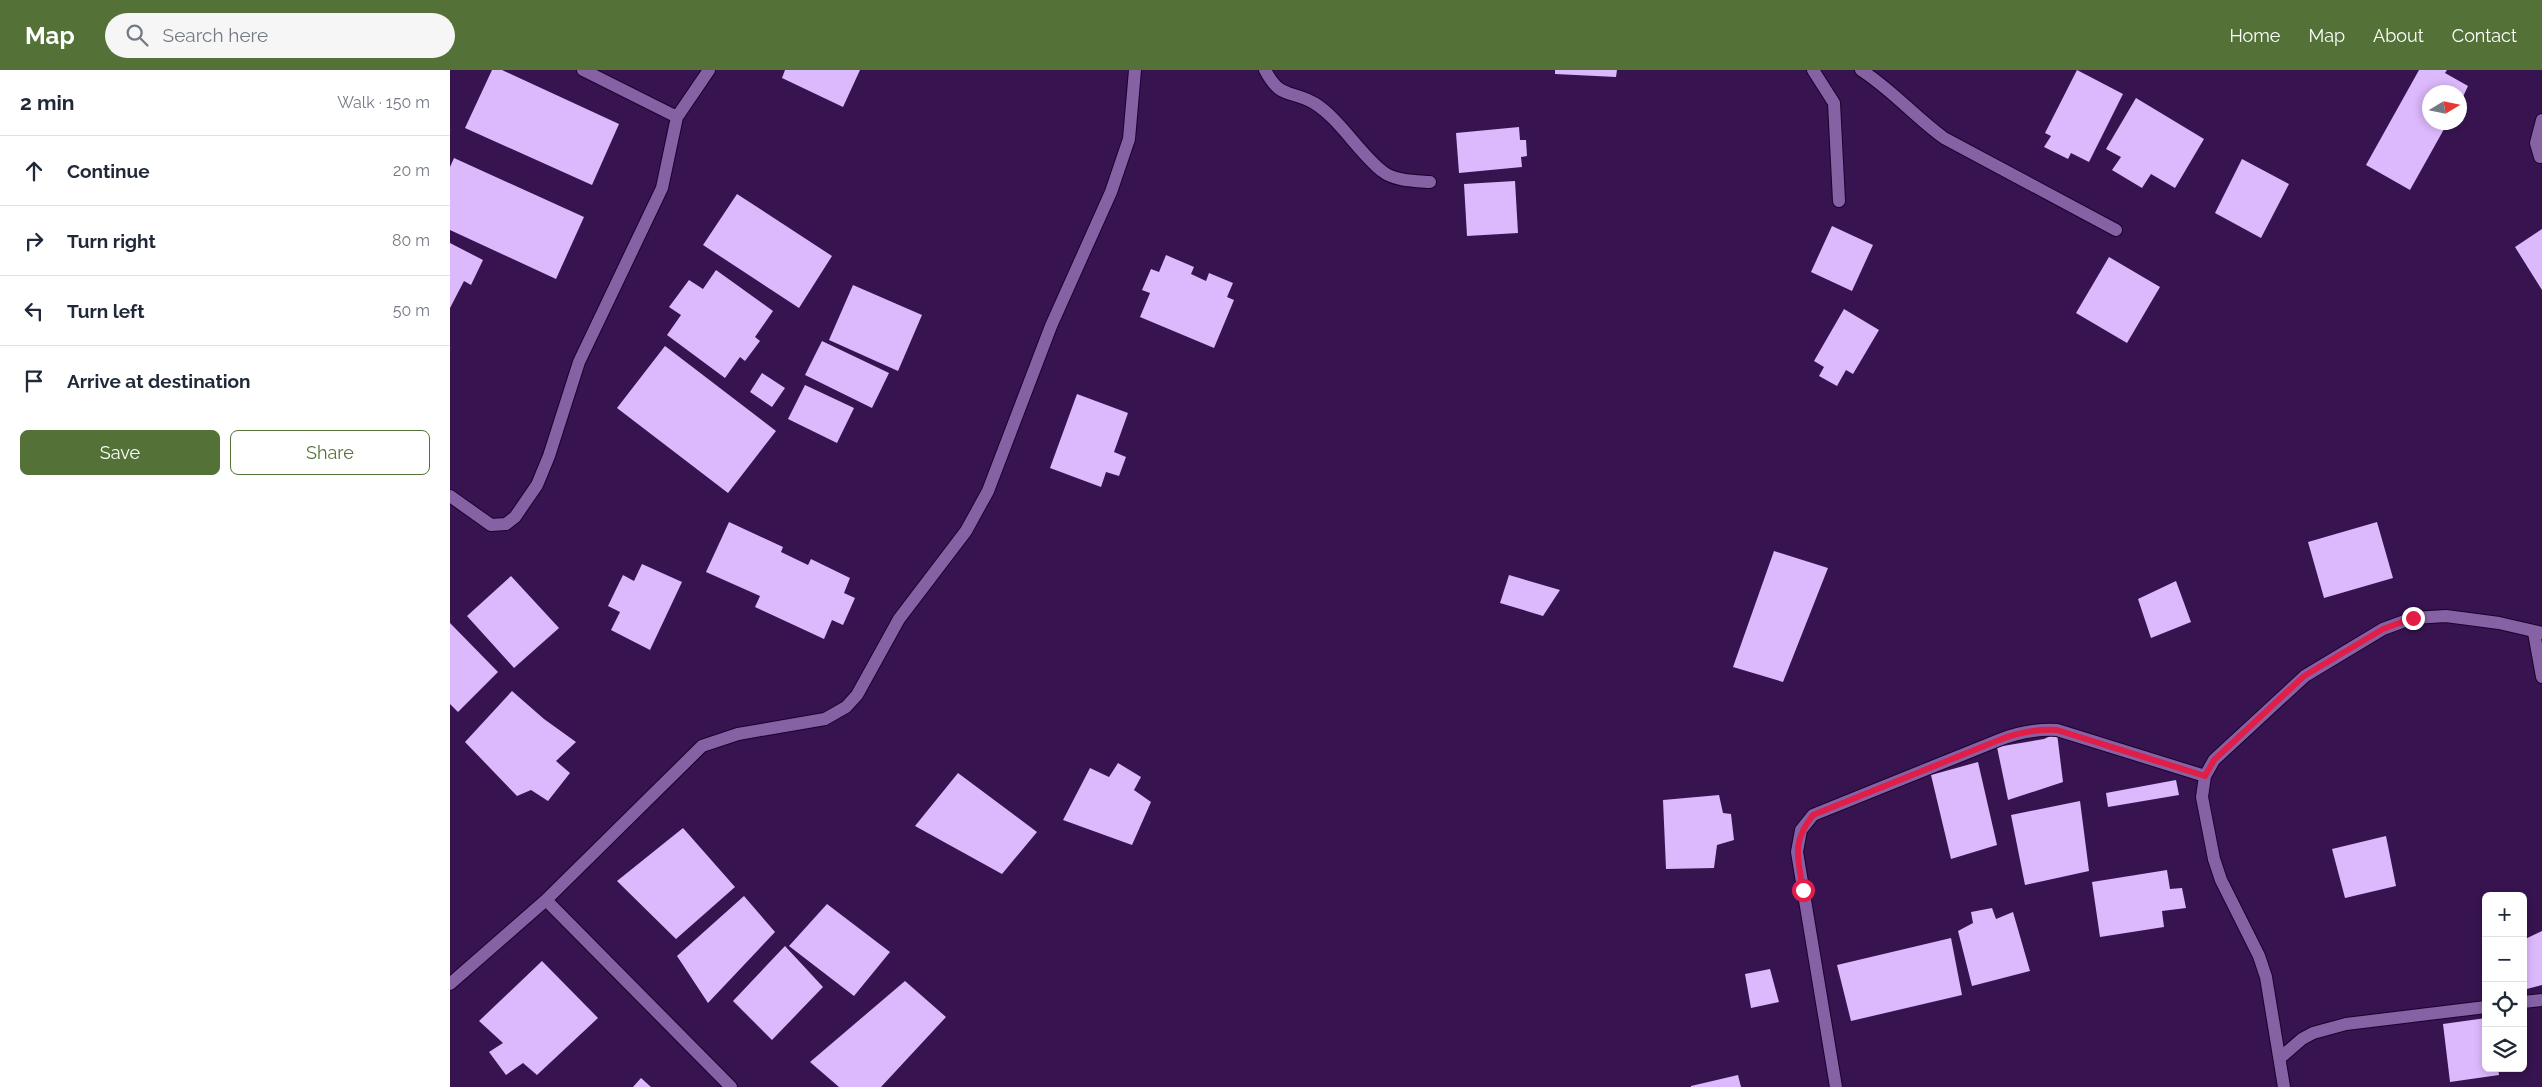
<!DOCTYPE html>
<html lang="en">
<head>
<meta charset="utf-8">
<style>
  :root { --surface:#fff; --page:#f6f6f7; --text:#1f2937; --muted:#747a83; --line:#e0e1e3; --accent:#547238 }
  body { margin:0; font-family:Raleway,sans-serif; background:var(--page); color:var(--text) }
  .controls { position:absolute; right:15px; bottom:15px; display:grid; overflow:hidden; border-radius:8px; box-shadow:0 2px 8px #0003 }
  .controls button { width:45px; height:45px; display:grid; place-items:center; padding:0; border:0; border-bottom:1px solid var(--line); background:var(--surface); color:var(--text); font:25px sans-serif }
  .compass { position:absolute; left:1972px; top:15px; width:45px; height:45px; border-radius:50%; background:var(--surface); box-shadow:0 2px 8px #0003; rotate:80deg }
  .stop { position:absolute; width:15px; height:15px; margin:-11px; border:4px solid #e11d48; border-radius:50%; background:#fff }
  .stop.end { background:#e11d48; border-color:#fff; box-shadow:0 1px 5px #0008 }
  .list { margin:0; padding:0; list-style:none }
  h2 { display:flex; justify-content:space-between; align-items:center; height:65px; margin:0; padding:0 20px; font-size:21px }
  h2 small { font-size:16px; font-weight:400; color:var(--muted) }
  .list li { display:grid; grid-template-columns:32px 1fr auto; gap:15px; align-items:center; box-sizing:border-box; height:70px; padding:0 20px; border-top:1px solid var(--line) }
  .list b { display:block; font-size:19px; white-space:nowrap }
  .list em { font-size:16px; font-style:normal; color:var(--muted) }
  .actions { display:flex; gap:10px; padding:15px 20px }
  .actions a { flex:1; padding:11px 0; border:1px solid var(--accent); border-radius:8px; text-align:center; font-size:18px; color:var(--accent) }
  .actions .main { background:var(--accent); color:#fff }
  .icon { flex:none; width:28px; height:28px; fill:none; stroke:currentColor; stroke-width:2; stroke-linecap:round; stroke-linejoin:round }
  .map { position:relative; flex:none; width:2092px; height:1017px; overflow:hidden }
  header { display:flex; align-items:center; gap:30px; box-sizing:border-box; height:70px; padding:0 25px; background:var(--accent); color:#fff }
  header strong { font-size:24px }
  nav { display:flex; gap:28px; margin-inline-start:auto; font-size:18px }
  .search { width:350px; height:45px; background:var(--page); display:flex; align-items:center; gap:12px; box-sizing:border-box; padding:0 18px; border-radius:28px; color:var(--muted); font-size:19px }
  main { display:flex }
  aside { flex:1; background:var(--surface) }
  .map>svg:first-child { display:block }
</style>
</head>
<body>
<header>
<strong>Map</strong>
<div class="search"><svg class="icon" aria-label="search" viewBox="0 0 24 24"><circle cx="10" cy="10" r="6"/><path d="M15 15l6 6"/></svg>Search here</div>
<nav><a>Home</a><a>Map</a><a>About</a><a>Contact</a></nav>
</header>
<main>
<aside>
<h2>2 min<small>Walk · 150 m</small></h2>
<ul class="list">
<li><svg class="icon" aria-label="ahead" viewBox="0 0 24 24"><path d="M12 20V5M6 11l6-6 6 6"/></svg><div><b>Continue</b></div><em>20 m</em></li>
<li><svg class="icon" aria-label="right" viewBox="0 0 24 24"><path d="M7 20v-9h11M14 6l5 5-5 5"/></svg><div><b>Turn right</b></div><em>80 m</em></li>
<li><svg class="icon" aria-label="left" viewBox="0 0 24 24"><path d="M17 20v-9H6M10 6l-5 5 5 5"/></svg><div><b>Turn left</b></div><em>50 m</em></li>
<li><svg class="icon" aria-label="arrive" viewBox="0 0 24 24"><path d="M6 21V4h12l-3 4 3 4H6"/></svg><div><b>Arrive at destination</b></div></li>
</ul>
<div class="actions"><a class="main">Save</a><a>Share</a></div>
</aside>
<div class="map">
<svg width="2092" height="1017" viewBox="0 0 2092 1017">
  <rect width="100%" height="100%" fill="#371350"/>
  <path fill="#dcb9fc" d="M42,0H52L169,54L142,115L15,58Z
    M335,0H410L393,37L332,8Z
    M1105,0H1167L1166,7L1105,4Z
    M1627,0L1673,24L1639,92L1621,83L1618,89L1594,77L1601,66L1595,63Z
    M1969,0H1997L1995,3L2018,16L2010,33V22H1980V52H1998L1960,120L1916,95Z
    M1686,28L1754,69L1725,118L1701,104L1692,118L1662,100L1671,87L1656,79Z
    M1069,57L1070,70H1076L1077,86L1071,87L1072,97L1009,103L1006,63Z
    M4,88L134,147L106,209L0,160V97Z
    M1792,89L1839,114L1811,168L1765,143Z
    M1065,111L1068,163L1017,166L1014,114Z
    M287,124L382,186L349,238L253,175Z
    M1382,156L1423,175L1402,221L1361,202Z
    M2092,159V220L2065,177Z
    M0,173L33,190L21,215L14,211L0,238Z
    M716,185L744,197L741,204L756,211L759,203L783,213L777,227L784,230L764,278L690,247L700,223L692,220L701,199L709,202Z
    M1659,187L1710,217L1677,273L1626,243Z
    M266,200L323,241L305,267L310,271L295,291L290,287L275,308L217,265L231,245L219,237L239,210L253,219Z
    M403,215L472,245L448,301L379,270Z
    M1394,239L1429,260L1403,304L1396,300L1387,316L1369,306L1374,297L1364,291Z
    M372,271L439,303L422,338L355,305Z
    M215,276L326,361L278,423L167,338Z
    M312,303L335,318L322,337L300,322Z
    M355,315L404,338L387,373L338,349Z
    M627,324L678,343L664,382L676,387L669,406L656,402L651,417L600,398Z
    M279,452L333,477L331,482L358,495L361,489L400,508L394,523L405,528L393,555L382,550L374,569L305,537L310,526L256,502Z
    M1927,452L1943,508L1874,528L1858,472Z
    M1324,481L1378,498L1333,612L1283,597Z
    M192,494L232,512L200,580L161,560L170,542L158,536L173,505L184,511Z
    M1059,505L1110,520L1093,546L1050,533Z
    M61,506L109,558L64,598L17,546Z
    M1726,511L1741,552L1701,568L1688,529Z
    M0,553L48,602L8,642L0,634Z
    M62,621L94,649L126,672L106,691L120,703L98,731L81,720L67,726L15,672Z
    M1607,663L1613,712L1558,730L1547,677L1594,669Z
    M1528,692L1547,775L1501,789L1481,705Z
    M668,693L691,707L684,720L701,732L682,775L613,750L640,698L659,707Z
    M508,703L587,762L552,804L465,756Z
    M1726,710L1729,725L1658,737L1656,723Z
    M1269,725L1273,743L1281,744L1284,770L1267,775L1264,798L1216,799L1213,730Z
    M1630,731L1639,801L1575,815L1561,745Z
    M233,758L285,817L226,869L167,811Z
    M1936,766L1946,816L1895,828L1882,779Z
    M1717,800L1720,819L1732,818L1736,838L1712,841L1714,857L1650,867L1642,812Z
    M294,826L325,862L258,933L227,886Z
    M377,834L440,882L404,926L339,876Z
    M1542,838L1546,849L1563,842L1580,901L1522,916L1508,861L1523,853L1521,842Z
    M2092,861V915L2073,920V870Z
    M2036,867V888H2035L2032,868Z
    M1501,868L1512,925L1401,951L1387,895Z
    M335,876L373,917L322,970L283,931Z
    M92,891L148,948L87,1005L73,993L56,1005L39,982L53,973L29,951Z
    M1320,899L1329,932L1301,938L1295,904Z
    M455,911L496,947L431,1017H389L360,992Z
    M2036,948V998H2048L2049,1005L2000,1012L1993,954Z
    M1288,1005L1291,1017H1241V1016Z
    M191,1008L201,1017H183Z"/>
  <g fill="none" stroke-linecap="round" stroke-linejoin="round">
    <defs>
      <path id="street" d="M133,0L227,47
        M815,0C831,30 839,19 864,33C889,48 909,83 932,101C944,111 965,111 980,112
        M1363,0L1384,33L1389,131
        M1411,0C1441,19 1465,47 1494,68L1666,160
        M2090,87L2086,73L2092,50
        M0,426L41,455L56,454L65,447L87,415L99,386L129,292L212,118L227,47L259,0
        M2084,563L2092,607
        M96,830L281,1017
        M0,914L96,830L252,676L288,664L375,649L396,637L407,625L449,549L516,461L538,421L601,256L661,122L679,69L685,0
        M2073,932L2092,930
        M1830,988L1852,969L1863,963L1896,954L2036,937
        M1386,1017L1347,782L1351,760L1363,745L1549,670C1569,662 1586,659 1607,660L1755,706
        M1834,1017L1816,907L1809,886L1771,810L1764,789L1752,727L1755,706L1764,690L1855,606L1933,559L1963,548L1996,546L2049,553L2092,563"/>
    </defs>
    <use href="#street" stroke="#1c022d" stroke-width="14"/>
    <use href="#street" stroke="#8662a5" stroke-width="12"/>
  </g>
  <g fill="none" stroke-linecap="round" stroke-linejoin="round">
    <path stroke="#e11d48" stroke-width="6" d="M1353,820C1348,787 1341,773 1363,745L1549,670C1569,662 1586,659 1607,660L1755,706L1764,690L1854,606L1933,559L1963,548"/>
  </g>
</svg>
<div class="controls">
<button>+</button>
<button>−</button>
<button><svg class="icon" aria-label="locate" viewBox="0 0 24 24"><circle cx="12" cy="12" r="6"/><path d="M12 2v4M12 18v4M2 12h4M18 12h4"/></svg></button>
<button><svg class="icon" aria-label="layers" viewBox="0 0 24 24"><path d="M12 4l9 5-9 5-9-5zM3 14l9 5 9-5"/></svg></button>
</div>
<svg class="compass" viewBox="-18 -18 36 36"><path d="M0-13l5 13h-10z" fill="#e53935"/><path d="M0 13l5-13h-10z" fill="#747a83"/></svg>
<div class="stop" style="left:1353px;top:820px"></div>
<div class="stop end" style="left:1963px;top:548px"></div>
</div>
</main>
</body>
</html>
